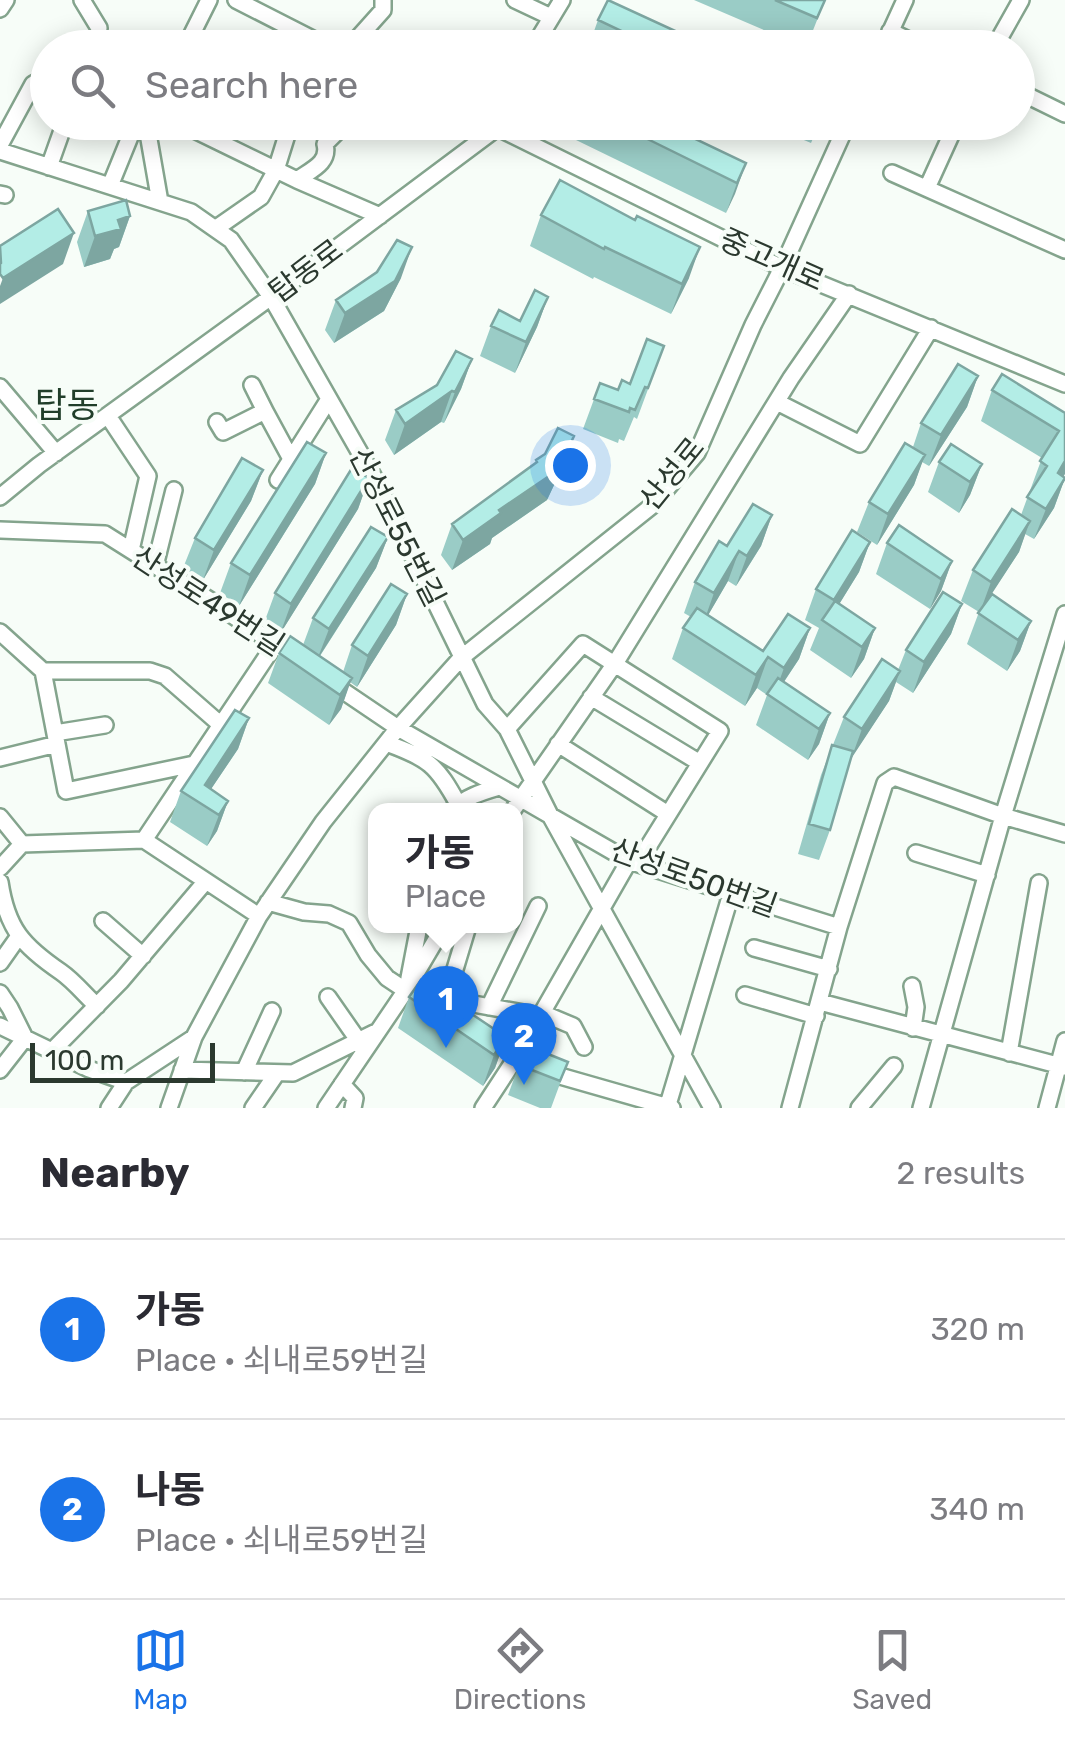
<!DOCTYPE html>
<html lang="en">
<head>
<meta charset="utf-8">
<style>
  :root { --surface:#fff; --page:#f7f7f7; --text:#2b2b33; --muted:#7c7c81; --line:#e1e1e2; --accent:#1a73e8 }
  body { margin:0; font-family:Rubik,"Noto Sans KR",sans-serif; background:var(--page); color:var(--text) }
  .scale { position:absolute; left:30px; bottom:25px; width:185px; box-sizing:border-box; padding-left:10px; border:5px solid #2b392f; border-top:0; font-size:28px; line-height:35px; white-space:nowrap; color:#2b392f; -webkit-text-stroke:8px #f7fdf8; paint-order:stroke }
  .you { position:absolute; left:570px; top:465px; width:35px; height:35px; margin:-25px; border:8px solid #fff; border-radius:50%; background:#1a73e8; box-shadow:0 0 0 15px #1a73e833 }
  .badge { display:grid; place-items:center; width:65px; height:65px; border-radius:50%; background:var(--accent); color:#fff; font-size:32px; font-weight:700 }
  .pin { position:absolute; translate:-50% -82px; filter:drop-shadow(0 2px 5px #0008) }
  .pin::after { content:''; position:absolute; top:52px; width:35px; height:30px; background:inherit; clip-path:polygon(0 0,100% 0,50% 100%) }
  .popup { position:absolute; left:368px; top:803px; width:155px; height:130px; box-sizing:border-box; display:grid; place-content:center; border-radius:20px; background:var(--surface); filter:drop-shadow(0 2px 8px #0005); font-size:32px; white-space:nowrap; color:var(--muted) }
  .popup b { font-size:38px; color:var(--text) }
  .popup::after { content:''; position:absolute; left:50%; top:100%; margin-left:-20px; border:20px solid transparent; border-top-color:var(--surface) }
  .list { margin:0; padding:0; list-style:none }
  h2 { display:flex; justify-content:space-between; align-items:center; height:130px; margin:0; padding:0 40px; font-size:42px }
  h2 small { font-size:32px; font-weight:400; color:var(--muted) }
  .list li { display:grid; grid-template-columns:65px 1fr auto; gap:30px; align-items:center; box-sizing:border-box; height:180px; padding:0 40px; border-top:2px solid var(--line) }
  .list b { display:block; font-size:38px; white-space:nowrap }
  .list p { margin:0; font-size:32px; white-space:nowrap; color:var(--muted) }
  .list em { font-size:32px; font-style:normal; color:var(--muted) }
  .icon { flex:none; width:55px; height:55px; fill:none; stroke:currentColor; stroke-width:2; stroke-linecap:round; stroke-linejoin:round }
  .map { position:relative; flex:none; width:1065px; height:1108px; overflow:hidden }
  .search { position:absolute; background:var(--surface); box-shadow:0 5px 25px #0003; left:30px; right:30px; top:30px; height:110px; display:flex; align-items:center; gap:25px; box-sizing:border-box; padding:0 35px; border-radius:55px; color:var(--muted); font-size:38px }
  .sheet { height:490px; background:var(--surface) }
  nav { display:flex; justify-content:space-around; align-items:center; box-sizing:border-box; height:140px; border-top:2px solid var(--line); background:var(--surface); font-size:28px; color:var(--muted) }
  nav a { display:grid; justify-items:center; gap:5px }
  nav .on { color:var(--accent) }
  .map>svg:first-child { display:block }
</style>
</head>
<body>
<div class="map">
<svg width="1065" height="1108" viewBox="0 0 1065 1108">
  <rect width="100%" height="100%" fill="#f7fdf8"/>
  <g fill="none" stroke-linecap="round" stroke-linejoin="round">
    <defs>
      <path id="minor" d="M82,0L99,28L96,48
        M236,0L330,48
        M515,0L551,17
        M0,9L6,0
        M890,31L925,48
        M185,48L209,0
        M349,48L383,10V0
        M533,48L562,0
        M883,48L905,0
        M994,48L1021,0
        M1018,91L1065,114
        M146,122L160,202
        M178,122L297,180L380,216
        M486,122L782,268L1065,384
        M0,145L33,84L48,76
        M0,151L191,212L231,240L271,297L376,481L485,704L507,729L551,817L712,1108
        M49,167L65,122
        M892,173L1065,250
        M297,180C311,170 330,163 325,144L342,127L348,130L354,122
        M110,186L136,122
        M927,188L957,122
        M0,194L5,195
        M215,229L261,197L276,170L291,122
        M252,385L265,411
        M0,387L56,453
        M777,402L860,444L931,328
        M108,416L148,476L131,550
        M217,422L223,432L265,411L291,459
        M278,480L329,399
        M0,497L39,465L271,297L497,128L500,122
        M0,530L105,534L216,604L298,660
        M155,566L174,490
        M0,632L43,671H150L165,676L221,725
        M43,671L66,791L194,764
        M330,682L398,728L629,861L839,927
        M591,697L700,763
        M55,733L105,725
        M386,743C428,758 437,765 458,804
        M558,744L668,814
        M0,758L57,744
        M452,810C465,797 482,792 499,787
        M513,810L616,662L791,378L849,294
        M0,817L22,844
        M144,840L275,644
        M916,853L987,875
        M0,868L22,844L144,840L259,916
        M0,882C7,929 23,946 61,972C74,981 85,995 97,1006
        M268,902L304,912L329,914L349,923L368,955L387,978L426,1004
        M103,921L143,956
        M754,948L829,969
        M0,963L19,936
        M409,978L419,926
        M912,986L916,1007L913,1028
        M0,993L10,1008L25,1038L0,1070
        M745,995L816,1016
        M328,997L358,1040
        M446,999L540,1016
        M820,1002L1065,1067
        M440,1007L446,999L468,926
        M489,1007L538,906
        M542,1013L573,1026L584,1047
        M0,1026L89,1069L126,1082
        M52,1051L121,981L206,881
        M1009,1053L1039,883
        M182,1070L293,1073L374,1033
        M244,1072L272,1011
        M546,1072L672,1108
        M342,1084L355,1098L353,1108
        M109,1108L126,1082L193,1038
        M169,1108L194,1037L259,916L323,822L398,728L461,658L653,505L697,453L753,325L782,268L848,122
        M253,1108L277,1073
        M326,1108L408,987L444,926
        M483,1108L519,1053L629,861L643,855L720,731L583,644L507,729
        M667,1108L731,894
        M790,1108L839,927L885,783L894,777L1003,816L1065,834
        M859,1108L894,1066
        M921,1108L1003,816L1065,614
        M1047,1108L1065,1041"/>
    </defs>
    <use href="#minor" stroke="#84a48d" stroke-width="20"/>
    <use href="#minor" stroke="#fff" stroke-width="15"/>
  </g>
  <path fill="#9accc6" d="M694,0H825L806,48Z
    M598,20L720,48H588Z
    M539,122H660L746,163L726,213Z
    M761,122H820L811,143Z
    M88,211L130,216L119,247L114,249L110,259L84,267L77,242Z
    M541,215L689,278L671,314L594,277L593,279L530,246Z
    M401,278L384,311L334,343L325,330L336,300Z
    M548,297L537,327L515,373L480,356L491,326L520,321Z
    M664,346L637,419L634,417L624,441L619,439L618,443L583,429L600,383L618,390L630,384Z
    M472,359L461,389L444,423L441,422L394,455L385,440L396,410L437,385Z
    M978,376L967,407L929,466L922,462L914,485L877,545L857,532L869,502L913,447L921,423Z
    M992,390L1065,413L1064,477L1065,478L1054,508L1034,539L1025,534L1019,552L987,600L1031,621L1020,651L1007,671L967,644L979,612L961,601L973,570L1021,515L1042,458L981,421Z
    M574,436L563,466L547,500L492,538L490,544L452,570L441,555L452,524L535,464L536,460Z
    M326,453L315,484L239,606L220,593L231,563Z
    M939,462L982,464L970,495L959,513L928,492Z
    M263,470L251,501L203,580L183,568L195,538Z
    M369,478L358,509L280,634L264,623L275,593Z
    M772,515L761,546L736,586L728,581L708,615L763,651L810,628L799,659L784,682L830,713L819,744L808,760L756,725L767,695L757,688L745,706L672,659L683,628L691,617L684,613L695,582L727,546Z
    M388,537L376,568L320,656L343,672L352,645L407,594L396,625L357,687L350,682L341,709L329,725L268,683L279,653L303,645L313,618Z
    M870,542L859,572L839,604L875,628L864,659L851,678L810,650L819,628L805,620L816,589Z
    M887,543L952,561L941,591L930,609L876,574Z
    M962,604L951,634L913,693L896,682L889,701L850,759L830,830L819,860L798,854L821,775L844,717L898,670L906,650Z
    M249,718L238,749L211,789L228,801L217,831L207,846L170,822L181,791Z
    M409,997L506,1037L495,1068L483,1086L398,1028Z
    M568,1062L551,1108H540L508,1095L519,1065Z"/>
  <path fill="#7da6a1" d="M746,163L735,194L726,213L737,183Z
    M130,216L119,247L114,249L110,259L84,267L95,236L118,220Z
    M74,233L63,264L0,304V286L3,278Z
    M412,247L401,278L384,311L334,343L345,313Z
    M700,247L689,278L671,314L682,284Z
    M548,297L537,327L515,373L526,342Z
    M472,359L461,389L444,423L455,392Z
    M978,376L967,407L929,466L941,435Z
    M452,391L441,422L394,455L405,424Z
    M574,436L563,466L547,500L492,538L490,544L452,570L463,540Z
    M326,453L315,484L239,606L250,575Z
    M925,455L914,485L877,545L888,514Z
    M1065,461V474L1047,504L1058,473Z
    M982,464L970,495L959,513L970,482Z
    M263,470L251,501L203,580L214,550Z
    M369,478L358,509L280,634L291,604Z
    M1065,478L1054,508L1034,539L1046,509Z
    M772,515L761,546L736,586L747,556Z
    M1030,521L1019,552L980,612L991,582Z
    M388,537L376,568L317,660L329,629Z
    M870,542L859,572L827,624L834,600Z
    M739,551L728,581L703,624L714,593Z
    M952,561L941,591L930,609L941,579Z
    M407,594L396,625L357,687L368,656Z
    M962,604L951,634L913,693L924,662Z
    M1031,621L1020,651L1007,671L1018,640Z
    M810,628L799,659L773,698L784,668Z
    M875,628L864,659L851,678L862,647Z
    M768,657L757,688L745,706L756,675Z
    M900,671L889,701L851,759L862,729Z
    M352,678L341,709L329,725L340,695Z
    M830,713L819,744L808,760L819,729Z
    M249,718L238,749L201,804L205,785Z
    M228,801L217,831L207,846L219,815Z
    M506,1037L495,1068L483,1086L494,1055Z"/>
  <path fill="#b3ede6" stroke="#7da6a1" stroke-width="2.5" d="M608,0L686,36L687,33L720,48H657L598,20Z
    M775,0H825L817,18Z
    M613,122H660L746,163L737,183Z
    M560,180L635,220L637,216L700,247L682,284L605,247L604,249L541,215Z
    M126,200L130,216L118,220L121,229L95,236L88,211Z
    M58,209L74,233L3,278L0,274V264L1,263L0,246Z
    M397,240L412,247L395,281L345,313L336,300L377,272Z
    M535,290L548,297L526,342L491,326L499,310L520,321Z
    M647,339L664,346L648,388L645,387L635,410L630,408L629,412L594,399L600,383L618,390L622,380L630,384Z
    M456,351L472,359L455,392L452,391L405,424L396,410L437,385Z
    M958,364L978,376L941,435L921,423Z
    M1002,374L1065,413V461L1058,473L1065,478L1046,509L1027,497L1047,466L1040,461L1059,431L992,390Z
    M558,428L574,436L558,470L499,510L501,513L463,540L452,524L537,462L536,460L545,454Z
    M307,442L326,453L250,575L231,563Z
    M905,443L925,455L888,514L869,502Z
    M951,444L982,464L970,482L939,462Z
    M242,458L263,470L214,550L195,538Z
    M352,468L369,478L291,604L275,593Z
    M753,504L772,515L747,556L739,551L714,593L695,582L719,541L727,546Z
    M1012,509L1030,521L991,582L973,570Z
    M899,525L952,561L941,579L887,543Z
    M371,527L388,537L329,629L313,618Z
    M852,530L870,542L834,600L816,589Z
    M391,584L407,594L368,656L352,645Z
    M943,592L962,604L924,662L906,650Z
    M992,594L1031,621L1018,640L978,613Z
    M835,601L875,628L862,647L822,620Z
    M697,608L763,651L788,614L810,628L784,668L768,657L756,675L683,628Z
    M290,636L352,678L340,695L279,653Z
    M882,659L900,671L862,729L844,717Z
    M778,678L830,713L819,729L767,694Z
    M235,710L249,718L205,785L228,801L219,815L181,791Z
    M832,745L853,751L830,830L809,824Z
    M421,980L506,1037L494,1055L409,997Z
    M528,1046L568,1062L560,1081L519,1065Z"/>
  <g text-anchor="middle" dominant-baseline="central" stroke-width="8" stroke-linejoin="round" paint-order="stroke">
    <g font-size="30" fill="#2b392f" stroke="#f7fdf8">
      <text transform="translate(772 260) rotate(24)">중고개로</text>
      <text transform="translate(306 271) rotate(-37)">탑동로</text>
      <text transform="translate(672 474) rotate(-51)">산성로</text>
      <text transform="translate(397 527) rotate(63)">산성로55번길</text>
      <text transform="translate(208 601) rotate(33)">산성로49번길</text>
      <text transform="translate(694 878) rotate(20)">산성로50번길</text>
    </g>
    <g font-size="35" fill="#213e2a" stroke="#f7fdf8">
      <text x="67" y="405">탑동</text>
    </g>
  </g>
</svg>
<div class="scale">100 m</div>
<div class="you"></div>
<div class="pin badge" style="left:446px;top:1048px">1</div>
<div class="popup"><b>가동</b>Place</div>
<div class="pin badge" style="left:524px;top:1085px">2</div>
<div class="search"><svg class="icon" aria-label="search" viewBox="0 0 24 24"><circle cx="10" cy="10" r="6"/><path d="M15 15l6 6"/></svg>Search here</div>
</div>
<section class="sheet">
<h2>Nearby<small>2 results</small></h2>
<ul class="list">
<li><span class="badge">1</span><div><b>가동</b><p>Place · 쇠내로59번길</p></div><em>320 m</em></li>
<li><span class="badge">2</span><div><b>나동</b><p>Place · 쇠내로59번길</p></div><em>340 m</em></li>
</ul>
</section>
<nav>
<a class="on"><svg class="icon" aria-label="map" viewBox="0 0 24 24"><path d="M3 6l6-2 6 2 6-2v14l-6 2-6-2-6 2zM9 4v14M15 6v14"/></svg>Map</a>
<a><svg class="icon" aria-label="directions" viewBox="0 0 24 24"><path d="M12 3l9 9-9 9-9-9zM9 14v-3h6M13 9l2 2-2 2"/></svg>Directions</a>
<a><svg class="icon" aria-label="saved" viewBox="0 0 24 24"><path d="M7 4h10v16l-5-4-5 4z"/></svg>Saved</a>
</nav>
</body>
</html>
